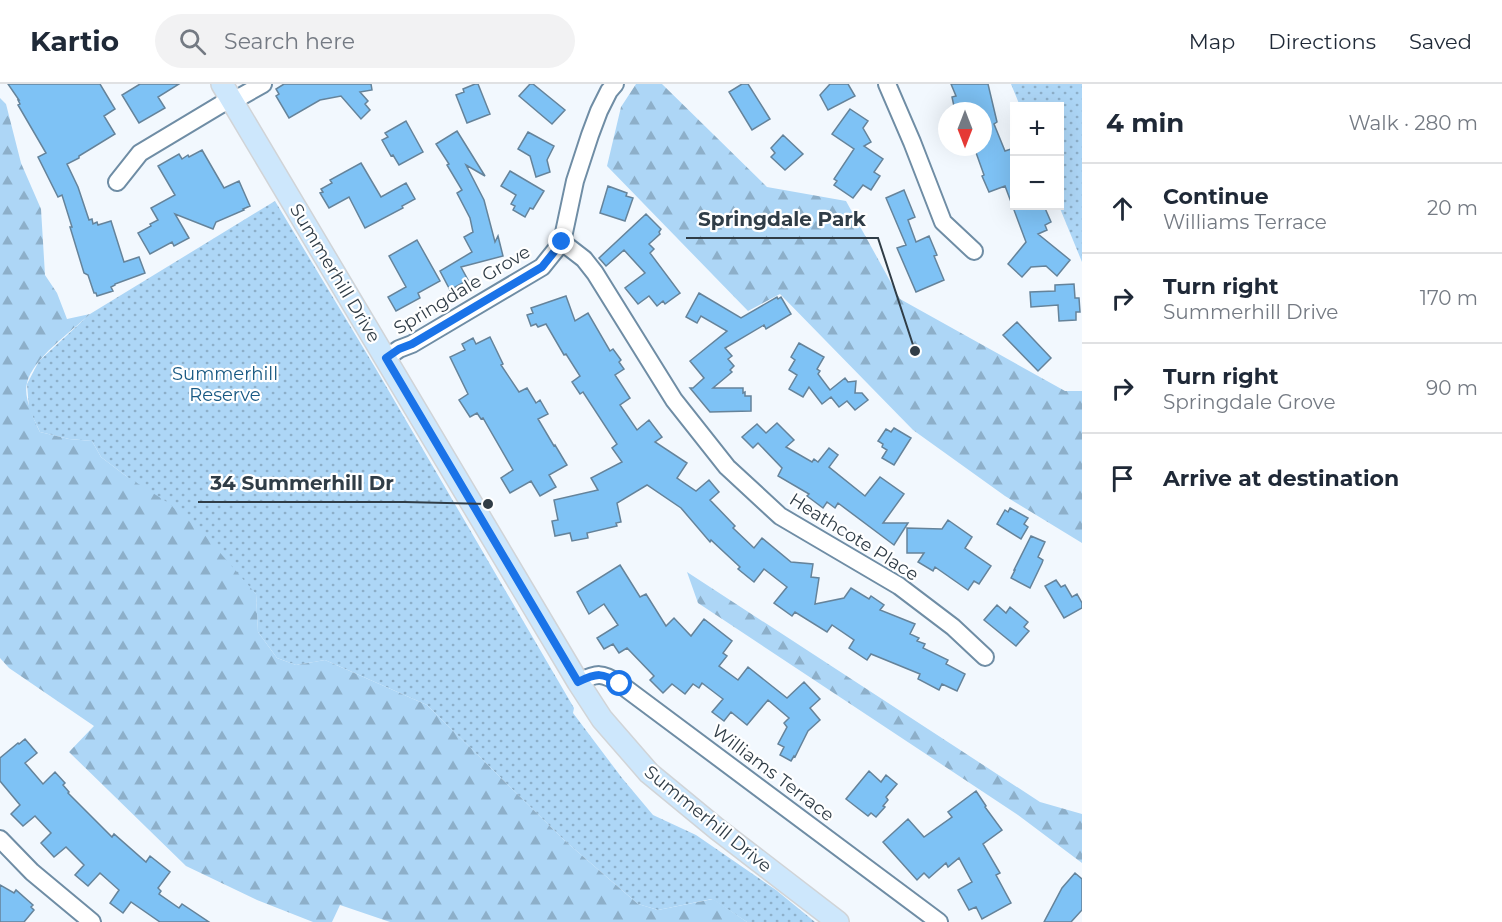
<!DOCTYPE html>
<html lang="en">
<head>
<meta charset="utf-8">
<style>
  :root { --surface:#fff; --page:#f2f2f3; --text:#1f2937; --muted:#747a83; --line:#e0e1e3 }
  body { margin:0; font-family:Montserrat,sans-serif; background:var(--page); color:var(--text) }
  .controls { position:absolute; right:18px; top:18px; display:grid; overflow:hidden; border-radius:0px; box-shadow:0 6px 24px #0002 }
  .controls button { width:54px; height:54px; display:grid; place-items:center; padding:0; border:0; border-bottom:2px solid var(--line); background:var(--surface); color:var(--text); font:30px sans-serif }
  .compass { position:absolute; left:938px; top:18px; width:54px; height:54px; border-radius:50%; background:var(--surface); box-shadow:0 6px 24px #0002; rotate:180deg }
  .stop { position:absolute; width:18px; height:18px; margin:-14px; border:4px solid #1a73e8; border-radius:50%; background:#fff }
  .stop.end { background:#1a73e8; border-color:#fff; box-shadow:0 2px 6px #0008 }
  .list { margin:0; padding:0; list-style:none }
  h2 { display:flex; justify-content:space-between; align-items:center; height:78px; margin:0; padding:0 24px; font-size:26px }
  h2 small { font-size:20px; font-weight:400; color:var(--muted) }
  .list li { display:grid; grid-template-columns:39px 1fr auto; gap:18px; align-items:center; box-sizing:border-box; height:90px; padding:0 24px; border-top:2px solid var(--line) }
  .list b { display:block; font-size:22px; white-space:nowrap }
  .list p { margin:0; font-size:20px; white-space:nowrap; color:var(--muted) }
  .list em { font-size:20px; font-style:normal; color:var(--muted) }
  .icon { flex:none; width:33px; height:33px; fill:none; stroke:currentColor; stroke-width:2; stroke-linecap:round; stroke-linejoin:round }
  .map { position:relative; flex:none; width:1082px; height:838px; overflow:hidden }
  header { display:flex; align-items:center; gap:36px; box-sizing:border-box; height:84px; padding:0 30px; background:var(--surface); border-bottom:2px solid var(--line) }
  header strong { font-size:28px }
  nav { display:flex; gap:33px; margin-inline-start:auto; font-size:21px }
  .search { width:420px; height:54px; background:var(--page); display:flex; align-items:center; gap:15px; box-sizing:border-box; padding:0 21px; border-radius:33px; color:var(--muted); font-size:22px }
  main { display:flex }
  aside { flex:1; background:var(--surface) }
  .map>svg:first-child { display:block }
</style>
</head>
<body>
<header>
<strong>Kartio</strong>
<div class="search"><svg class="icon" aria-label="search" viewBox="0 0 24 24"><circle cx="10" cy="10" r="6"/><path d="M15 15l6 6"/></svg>Search here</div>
<nav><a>Map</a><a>Directions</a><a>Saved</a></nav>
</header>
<main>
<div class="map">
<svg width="1082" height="838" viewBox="0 0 1082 838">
  <defs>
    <pattern id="grass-dots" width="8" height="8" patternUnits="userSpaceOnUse" patternTransform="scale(1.5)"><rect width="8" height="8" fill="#add6f6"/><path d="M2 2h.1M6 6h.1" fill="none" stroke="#8dafc9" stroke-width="1.8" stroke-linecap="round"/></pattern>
    <pattern id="forest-firs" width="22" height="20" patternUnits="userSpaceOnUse" patternTransform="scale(1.5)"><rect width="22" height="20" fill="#add6f6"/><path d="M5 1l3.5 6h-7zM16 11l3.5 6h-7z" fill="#8dafc9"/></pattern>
  </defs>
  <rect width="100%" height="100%" fill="#f2f8fe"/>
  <path fill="url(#grass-dots)" d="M1011,0H1082V178L1059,122L1060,22H1020Z
    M275,117L376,285L574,624L573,629L622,694L653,731L696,751L776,806L815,838H747L712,815L658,826L638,820L564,756L427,621L325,576L296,581L277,574L258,548L256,510L126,392L101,373L92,357L69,355L40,348L29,325L27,300L39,277L90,230Z"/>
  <path fill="url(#forest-firs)" d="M636,0H662L767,103L846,117L900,215L1065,307H1082V459L1005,412L913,346L780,210L748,227L607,82L621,23Z
    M0,14L6,20L21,79L41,125L45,191L57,209L67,235L90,230C71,248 33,274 27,299C23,313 34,335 40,348L69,355L92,357L101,373L126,392L167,418L202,448L256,510L258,548L277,574L296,581L325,576L427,621L564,756L638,820L658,826L713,815L747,838H390L340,821L332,838H313L257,816L186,782L69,668L94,642L9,584L0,574Z
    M687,488L1040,718L1082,730V779L1018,731L698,519Z"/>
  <path fill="#7ec2f5" stroke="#65839a" stroke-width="1.5" d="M8,0H100L115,25L104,32L115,50L79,72V74L67,80L78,103L89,136L92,135L93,140L97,138L98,141L111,137L124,178L139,173L145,189L115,200V201L111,203L113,207L97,212L96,209H94L88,191L84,189L70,143H72L62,111L58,113L38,73L46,69L18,21L20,20L18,16H19Z
    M140,0H179L158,13L165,24L139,39L122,11Z
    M284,0H371L372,6L360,8L368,17L365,20L370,26L361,35L341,12L320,16L289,34L276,12L279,10L276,5Z
    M475,0H478L490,30L467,39L456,11L464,8L463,5Z
    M530,0H533L565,26L552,40L519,12Z
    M742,0H748L770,35L752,46L729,8Z
    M830,0H848L855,12L828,26L820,11Z
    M951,0H988L997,38L994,40L1005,67L1014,64V122H1044L1051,138L1045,141L1047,146L1038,150L1070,176L1057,192L1046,182L1031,183L1022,193L1008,180L1026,158L1005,102L989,108L982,92L984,91L974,63H983V27H955L952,13L956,12Z
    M850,25L868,37L863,44L871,58L864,62L883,75L874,88L880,92L871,106L863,101L853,114L834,101L837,97L834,95L854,65L832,50Z
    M406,37L423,68L399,81L393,71L391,72L382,56L388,53L385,49Z
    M457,47L485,92L466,81L484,116L495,158L498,152L503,172L461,183L468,196L450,206L440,187L472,168L464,153L473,148L470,134L457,109L462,106L447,81L449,80L436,60Z
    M528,48L554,62L547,76L550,88L536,93L530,72L518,65Z
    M783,51L803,70L785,86L771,73L775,69L771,64Z
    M202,66L224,104L239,97L250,122L243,125L244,126L216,138L213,145L175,130L189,154L174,162L172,158L150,170L138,149L151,142L150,140L158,136L151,124L175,111L158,82L179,70L182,75L188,71L189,73Z
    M361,79L381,113L406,99L415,115L402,122L403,124L365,144L349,113L329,124L320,109L323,108L321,105L332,99L330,96Z
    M510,87L544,107L533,125L530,124L525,133L513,126L515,122L511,120L516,111L501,102Z
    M608,102L627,109L626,112L633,114L625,137L600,129Z
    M904,106L915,133L908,136L916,158L929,152L937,171L934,172L944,196L916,208L897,164L906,161L886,114Z
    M646,130L661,145L659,148L660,150L649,160L654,165L650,169L680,209L665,220L663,217L657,222L649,212L638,220L625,204L645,189L624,166L606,182L599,174Z
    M417,156L440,197L418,209L420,214L396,227L388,213L406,203L389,172Z
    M1074,200L1075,214H1079L1080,228H1076V236L1059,237L1058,221L1031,223L1030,208L1055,207V201Z
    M699,209L741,234L777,213L778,215L781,213L791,230L766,245L764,241L725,264L732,272L728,275L734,282L730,286L732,288L713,304H743V309L745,308V312H751V327L710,328L690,304H693L704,294L690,277L727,247L701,232L697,239L686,233Z
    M566,212L575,237L588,229L610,267L613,265L621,276L619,278L624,285L615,291L630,314L620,321L637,346L649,336L662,353L655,358L687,379L677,394L696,407L709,396L719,408L710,416L735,442L733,444L754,464L762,454L791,478L813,480L811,493L819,494L815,520L844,514L851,504L869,515L871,512L884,521L880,526L915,540L910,550L919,554L917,557L925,560L923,564L948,576L946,580L965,590L957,607L942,600L939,606L918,595L920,590L871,570L867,576L849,564L854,556L832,541L827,548L795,528L792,532L774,519L787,503L764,485L754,498L738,485L740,483L711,456L710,458L681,424L647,401L617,419L621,438L616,439L617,442L587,449L588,454L572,457L570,449L555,452L552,437L558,436L554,416L598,406L591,394L622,378L612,364L617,360L583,308L580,310L572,298L580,292L566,270L564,271L546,240L538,243L536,240L531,242L527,231L533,229L531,224Z
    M1017,238L1051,274L1038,287L1003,251Z
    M490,253L503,280L501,281L519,308L527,304L536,319L540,316L548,330L538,335L554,362L555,361L567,381L549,391L556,403L540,412L531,397L510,409L501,394L513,386L483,334L481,335L477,329L470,333L459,316L468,310L450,273L465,266L462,260L473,254L476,260Z
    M799,259L824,273L817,285L820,287L818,290L830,306L845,294L848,298L856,297L855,309H862L868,316L855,326L847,317L839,323L831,313L822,320L809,303L803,313L789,305L797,291L789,286L795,276L791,273Z
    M777,339L794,356L786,363L812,378L814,375L818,378L829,364L838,371L829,383L865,412L880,393L904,410L883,439H908L894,461L838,419L835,424L827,418L823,424L807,412L809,410L778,392L782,384L758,359L753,364L742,353L757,340L766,349Z
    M894,344L911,354L894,381L882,374L887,366L882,363L883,360L878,357L886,345L891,348Z
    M1010,424L1028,434L1024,440L1028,443L1021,455L997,440L1005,426L1008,428Z
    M948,436L972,453L965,464L991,482L979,500L974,497L968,506L935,483L933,487L918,478L924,469H907V444L942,445Z
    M1031,452L1045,458L1038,473L1043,476L1042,479L1030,504L1011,494L1015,486H1014Z
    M620,481L640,513L646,510L666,542L674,534L691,552L704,535L732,557L723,569L727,572L719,582L738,596L748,583L787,614L804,598L820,615L810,624L820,636L808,647L795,673L794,672L791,677L780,671L784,663L778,660L787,643L784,639L789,634L768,616L747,641L731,628L724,637L712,628L723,615L702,599L699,604L693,600L685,610L672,600L663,609L650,596L654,592L627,564L619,569L613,560L604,565L597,554L618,541L604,520L589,530L577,508Z
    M1056,496L1061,503L1065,501L1072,513L1077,510L1082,519V524L1064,534L1045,502Z
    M997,521L1006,529L1010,523L1028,538L1024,543L1029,547L1016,562L984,536Z
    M25,655L37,669L25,679L43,700L55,688L65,699L63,701L69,708L68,709L112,753L114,750L146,778L150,772L170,788L158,804L161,807L159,810L179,824L182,820L209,838H160L131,818L123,829L110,819L119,806L100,789L88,802L75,791L84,781L66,763L54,773L41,759L51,749L35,732L23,742L11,730L20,721L0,697V674L18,659L19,660Z
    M869,687L881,698L886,691L897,700L886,713L888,716L883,722L885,723L876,733L871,729L868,732L846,715Z
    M976,707L986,722L985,723L1002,746L983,760L1000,789L996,791L1011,819L982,835L976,823L969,826L958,806L972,798L959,774L948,783L946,779L929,794L924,789L917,796L883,758L908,735L924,753L952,733L948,728Z
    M1075,789L1082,795V826L1071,838H1044L1062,804Z
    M0,801L14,809L16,806L33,821L31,823L34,826L24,838H0Z"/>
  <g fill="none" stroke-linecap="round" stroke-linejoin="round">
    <defs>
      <path id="minor" d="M887,0L912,58L943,138L974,167
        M233,17L263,0
        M117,98L140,69L230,15
        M562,158L584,175L595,189L674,316L727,383L780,432L899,502L953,543L985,573
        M386,274L399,265L412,260L542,183L562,158L575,97L590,51L599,27L609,7L615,0
        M578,598C597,589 602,588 620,600L939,838
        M0,755L32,788L92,838"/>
      <path id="major" d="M222,0L578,598L602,635L649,689L717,745L838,838"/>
    </defs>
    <use href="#minor" stroke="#6f8da5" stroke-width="20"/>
    <use href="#major" stroke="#d1d4d7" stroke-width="24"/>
    <use href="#minor" stroke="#fff" stroke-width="16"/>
    <use href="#major" stroke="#cde7fc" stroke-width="21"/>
  </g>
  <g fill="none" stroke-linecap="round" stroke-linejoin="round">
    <path stroke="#1a73e8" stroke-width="8" d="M562,158L542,183L412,260L399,265L386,274L578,598C597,589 602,588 620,600"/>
  </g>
  <g text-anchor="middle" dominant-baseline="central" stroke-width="4.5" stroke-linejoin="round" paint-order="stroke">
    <g font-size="18" fill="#303d47" stroke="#fff">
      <text transform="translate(335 189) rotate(59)">Summerhill Drive</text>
      <text transform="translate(462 206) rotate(-31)">Springdale Grove</text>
      <text transform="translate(854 453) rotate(32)">Heathcote Place</text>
      <text transform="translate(773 689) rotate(37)">Williams Terrace</text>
      <text transform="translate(708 735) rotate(39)">Summerhill Drive</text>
    </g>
    <g font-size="18" fill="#185983" stroke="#fff">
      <text x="225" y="290">Summerhill<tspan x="225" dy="21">Reserve</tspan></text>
    </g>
  </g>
  <path fill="none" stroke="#303d47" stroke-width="2" d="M915 267L878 154H686M488 420L405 418H198"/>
  <g fill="#303d47" stroke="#fff" stroke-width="2">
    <circle cx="915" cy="267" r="6"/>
    <circle cx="488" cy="420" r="6"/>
  </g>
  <g font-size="20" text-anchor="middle" font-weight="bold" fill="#303d47" stroke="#fff" stroke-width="4.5" stroke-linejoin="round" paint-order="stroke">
    <text x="782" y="142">Springdale Park</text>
    <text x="302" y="406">34 Summerhill Dr</text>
  </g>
</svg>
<div class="controls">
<button>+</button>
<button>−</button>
</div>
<svg class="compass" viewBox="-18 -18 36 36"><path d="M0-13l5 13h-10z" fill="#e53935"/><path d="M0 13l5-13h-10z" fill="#747a83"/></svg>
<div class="stop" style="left:620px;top:600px"></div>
<div class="stop end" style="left:562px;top:158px"></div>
</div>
<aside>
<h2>4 min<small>Walk · 280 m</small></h2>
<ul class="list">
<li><svg class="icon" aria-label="ahead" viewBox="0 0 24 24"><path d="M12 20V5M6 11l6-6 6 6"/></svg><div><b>Continue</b><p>Williams Terrace</p></div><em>20 m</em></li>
<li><svg class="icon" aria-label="right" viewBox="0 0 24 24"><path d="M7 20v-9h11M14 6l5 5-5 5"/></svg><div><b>Turn right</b><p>Summerhill Drive</p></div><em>170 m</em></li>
<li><svg class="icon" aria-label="right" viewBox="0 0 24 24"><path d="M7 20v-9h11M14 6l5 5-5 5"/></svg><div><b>Turn right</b><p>Springdale Grove</p></div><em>90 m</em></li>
<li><svg class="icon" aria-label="arrive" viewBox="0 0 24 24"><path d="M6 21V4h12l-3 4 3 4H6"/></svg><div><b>Arrive at destination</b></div></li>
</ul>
</aside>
</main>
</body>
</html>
